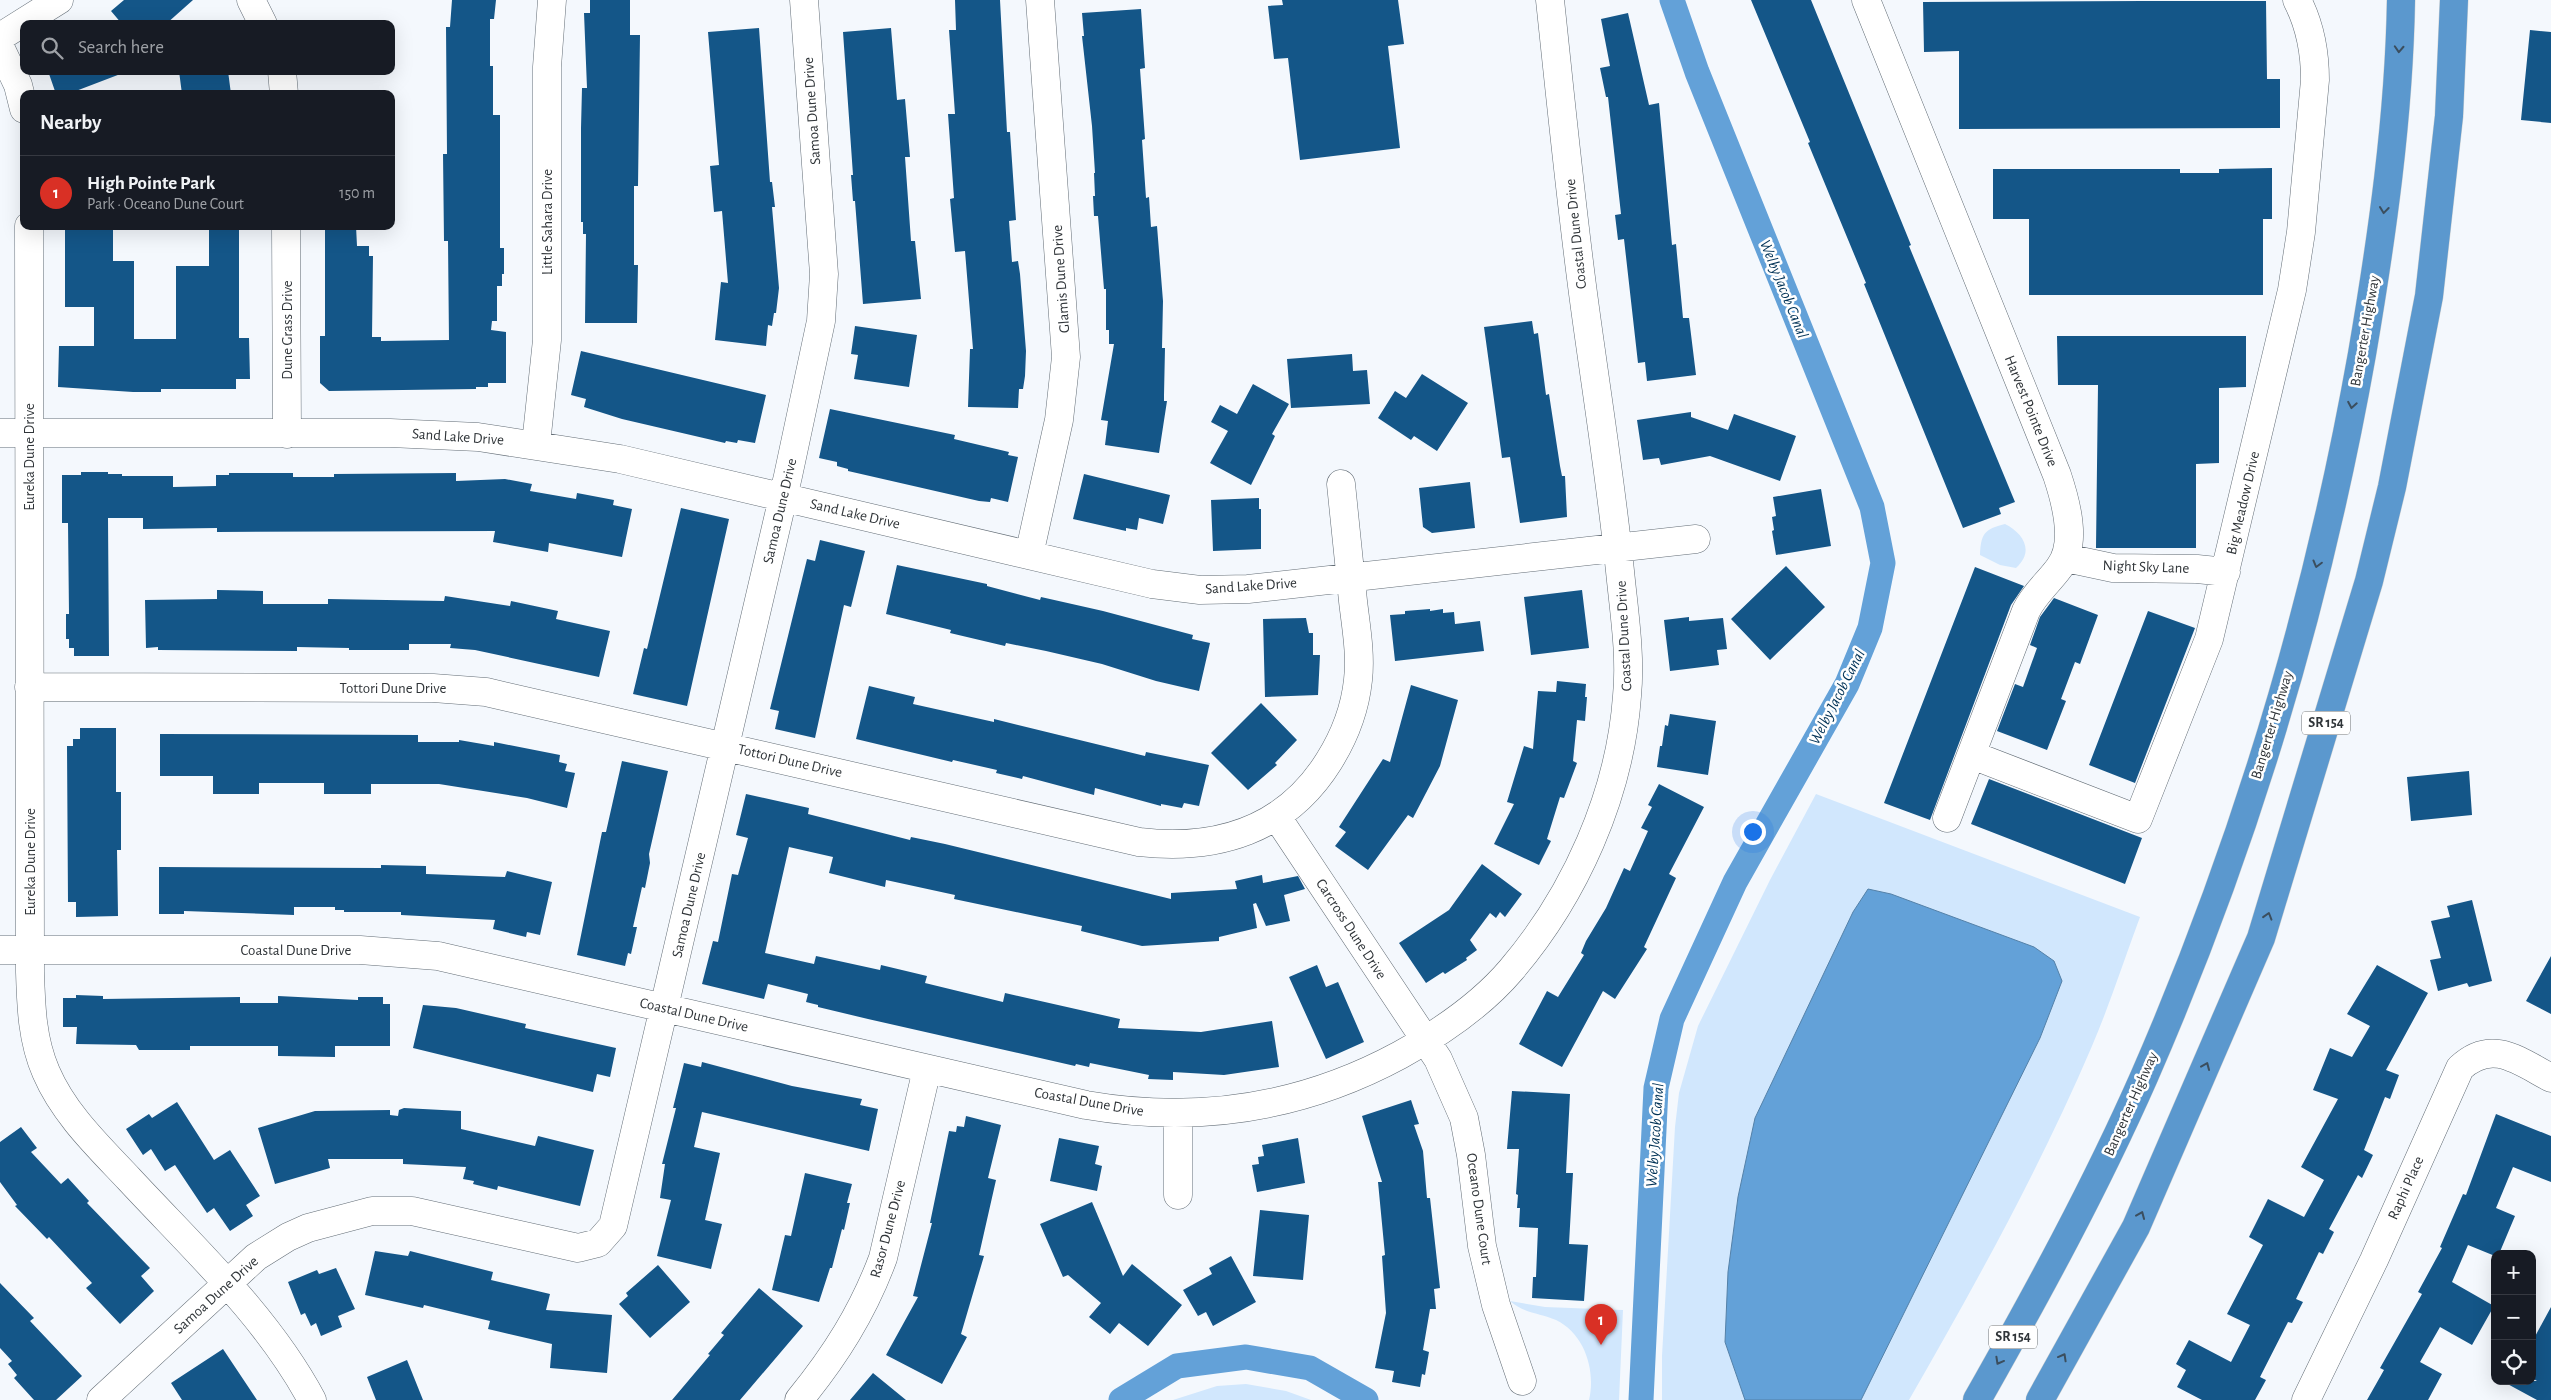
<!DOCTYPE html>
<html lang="en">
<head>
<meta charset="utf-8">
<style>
  :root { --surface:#171b24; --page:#20242c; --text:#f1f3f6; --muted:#9ea1a6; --line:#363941; --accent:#d93025 }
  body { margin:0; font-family:"Alegreya Sans",sans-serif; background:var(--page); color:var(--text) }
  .controls { position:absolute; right:15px; bottom:15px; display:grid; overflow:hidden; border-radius:10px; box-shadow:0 5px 20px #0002 }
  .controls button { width:45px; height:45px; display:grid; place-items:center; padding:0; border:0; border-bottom:1px solid var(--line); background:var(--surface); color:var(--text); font:25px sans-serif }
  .you { position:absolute; left:1752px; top:831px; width:18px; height:18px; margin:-12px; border:4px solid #fff; border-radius:50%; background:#1a73e8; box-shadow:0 0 0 8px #1a73e833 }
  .badge { display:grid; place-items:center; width:32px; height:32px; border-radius:50%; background:var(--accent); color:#fff; font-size:16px; font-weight:700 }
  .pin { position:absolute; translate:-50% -41px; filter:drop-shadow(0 1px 2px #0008) }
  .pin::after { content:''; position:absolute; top:26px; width:18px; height:15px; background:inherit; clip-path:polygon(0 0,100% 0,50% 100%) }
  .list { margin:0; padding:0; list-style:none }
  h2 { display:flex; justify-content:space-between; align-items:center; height:65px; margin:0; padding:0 20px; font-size:21px }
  h2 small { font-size:16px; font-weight:400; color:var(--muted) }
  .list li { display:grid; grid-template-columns:32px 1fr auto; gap:15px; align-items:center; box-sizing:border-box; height:75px; padding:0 20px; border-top:1px solid var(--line) }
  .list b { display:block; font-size:19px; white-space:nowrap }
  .list p { margin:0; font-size:16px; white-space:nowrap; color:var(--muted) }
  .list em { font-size:16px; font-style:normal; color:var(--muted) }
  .icon { flex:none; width:28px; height:28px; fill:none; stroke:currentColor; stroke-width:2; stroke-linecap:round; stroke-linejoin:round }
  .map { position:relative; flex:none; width:2551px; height:1400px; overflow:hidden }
  .search { position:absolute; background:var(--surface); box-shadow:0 5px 20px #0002; left:20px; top:20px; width:375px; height:55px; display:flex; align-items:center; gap:12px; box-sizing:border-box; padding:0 18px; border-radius:10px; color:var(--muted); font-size:19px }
  .panel { position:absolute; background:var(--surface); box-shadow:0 5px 20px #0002; left:20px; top:90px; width:375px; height:140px; border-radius:10px }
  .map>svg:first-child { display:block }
</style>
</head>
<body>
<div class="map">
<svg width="2551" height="1400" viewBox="0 0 2551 1400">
  <rect width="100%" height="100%" fill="#f4f8fd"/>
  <path fill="#d1e7fd" d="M2005,524C2023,533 2035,551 2016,568L2000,565L1980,555C1981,534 1984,529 2005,524Z
    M1816,794L2140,917C2124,960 2110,1004 2092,1046C2040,1168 1975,1285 1909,1400H1662V1356L1675,1127L1679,1093L1698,1026L1770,880Z
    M1510,1301L1545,1307L1623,1310L1619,1400H1589C1596,1371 1585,1334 1556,1320C1540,1313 1523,1313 1510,1301Z
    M1246,1384L1286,1391L1311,1400H1173L1217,1386Z"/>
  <path fill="#63a1d8" stroke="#5481a8" d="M1868,889L1891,894L2034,947L2054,961L2062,981L2040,1038L1861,1400H1745L1725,1342L1728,1272L1738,1197L1755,1118L1853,912Z"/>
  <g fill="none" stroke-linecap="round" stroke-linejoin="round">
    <path stroke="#63a1d8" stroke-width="25" d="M1121,1400L1177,1366L1246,1357L1310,1368L1366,1400
      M1641,1400L1656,1088L1672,1019L1735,882L1847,684L1870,628L1883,563L1872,507L1697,72L1672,0"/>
  </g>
  <path fill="#145688" d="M124,0H193L166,24H122L111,11Z
    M452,0H496L494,19H490V66H493V115H500V248H504V274H502V286H497V321H492L491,330L506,332V383H488V387H476V389L329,391L320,383V336H325V226H356L357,246H369V256H373L372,337H381V341L449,340L448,241H444L443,154H447L446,27H450Z
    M590,0H630V35H640L638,186H634V265H638L637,323H585L586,234H583V222H581V128L582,88H587L584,13H590Z
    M955,0H1000L1007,132H1010L1016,220L1009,221L1012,262L1018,261L1020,274L1026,351L1025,376L1023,389H1019L1018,408L968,407L970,349H973L965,251L955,252L950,199L954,198L948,114H955L949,30H956Z
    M1282,0H1398L1404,44L1388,46L1400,148L1300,160L1288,58L1274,59L1268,6L1283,5Z
    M1751,0H1811L1911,245L1909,246L2015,502L1999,508L2001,514L1963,528L1864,284L1866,283L1808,143L1810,142Z
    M2144,1H2266L2267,79H2280V128L1959,129V51L1924,52L1923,2Z
    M1141,9L1145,68L1140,69L1145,139L1142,140L1146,198L1149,197L1151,227L1157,226L1163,301L1162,348H1165L1164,395V401H1167L1159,453L1105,445L1108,421L1101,420L1114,344H1109V330H1106V289H1104L1098,216H1094L1093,196H1095L1094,173H1095L1092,126L1082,36H1084L1082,13Z
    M1628,13L1649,105L1659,103L1672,245L1676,244L1683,318H1689L1696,375L1647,381L1645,362L1638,363L1624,239L1618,240L1615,215L1621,214L1608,97H1606L1600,68L1610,66L1601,19Z
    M759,28L770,182H772L775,207H772L779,288L776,313H774L772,326L768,325L766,346L715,340L721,282L728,283L722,211L714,212L710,166L719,165L708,32Z
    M891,28L897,100L905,99L910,157H905L911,241H915L921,299L863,304L855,201H853L851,175H853L843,32Z
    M2530,30L2551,32V123L2521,120Z
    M48,71H122L123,73L68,94H56Z
    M179,71H228L231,94H182Z
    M2272,168V219H2263V295H2029V219H1993V169H2180V173H2219V169Z
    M65,226H113V261H134V339H176V266H209V226H239V338H249L250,379H236V389H161V392H133L58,387L59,346H94V307H65Z
    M1532,321L1534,334L1538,333L1546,395L1549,394L1560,466L1562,476H1565L1567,517L1520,523L1510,457L1502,458L1484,327Z
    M855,326L917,335L909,387L854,379L858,355L851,354Z
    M2057,336H2246V387L2219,388V463L2196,464V548H2096L2098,385H2058Z
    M581,351L766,395L755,443L738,440L737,443L726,441L725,443L622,419L584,407L586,399L571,395Z
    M1352,354L1353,371L1367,370L1370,404L1291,408L1287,359Z
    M1422,374L1468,403L1437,451L1414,436L1411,440L1378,418L1395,391L1406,398Z
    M1253,384L1289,404L1272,434L1275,436L1251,485L1210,463L1228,431L1211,422L1220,405L1237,414Z
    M830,409L955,435L954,439L1009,452L1008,455L1018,457L1008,502L991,498L990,502L979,501L848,471V469L837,466V462L819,458Z
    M1691,412V417L1728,430L1734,414L1796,436L1780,481L1710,456L1661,465L1659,458L1643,460L1637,420Z
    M81,472H108V474H122V476H173V487L216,486V475H229V473H293V477H334V474L456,473V481L505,479L532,484L530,491L576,499L577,493L614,500L613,505L632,509L622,557L549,543L548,552L493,542L495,531L217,532V528L143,529V518H108L109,656H74V648H69V639H66V614H69L68,523H62V475H81Z
    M1084,474L1170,495L1163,524L1139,518L1137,530L1126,528V531L1073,519Z
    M1470,482L1475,528L1432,533L1423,527L1419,488Z
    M1821,489L1831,546L1776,555L1772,531L1774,530L1772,517L1776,516L1773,497Z
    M1259,498V509H1261V549L1213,551L1211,500Z
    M681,508L729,519L687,706L633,694L644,648L647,649Z
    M820,540L865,551L851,607L844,605L815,738L775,729L779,711L770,709L807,559L815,561Z
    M897,565L987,584V586L1040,600L1041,597L1103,611L1193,635L1192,639L1210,643L1199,691L1156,681L1102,664L1046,651L1006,643L1005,646L950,633L951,630L886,614Z
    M1786,566L1825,607L1770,660L1731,619Z
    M1975,567L2024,586L2011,605L1930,820L1884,803Z
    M217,590L263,591V604H328V599L444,601L445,596L510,606L511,601L558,611L556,619L610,631L599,677L475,650L450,648L451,644H409V650H349V648L297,647V651L158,650V647L146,648L145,600L217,599Z
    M1582,590L1589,648L1531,655L1524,597Z
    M2054,598L2098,615L2080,664L2075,662L2061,699L2066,701L2047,750L1997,731L2015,684L2023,687L2037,648L2030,645L2040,617Z
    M1430,609V611L1443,609V613L1454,612L1455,624L1480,621L1484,651L1395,661L1390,615L1405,614V611Z
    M2148,611L2195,628L2135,783L2089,765Z
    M1689,617V621L1723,618L1727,649L1717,650L1719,665L1670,671L1664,620Z
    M1306,618L1309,633H1313V655H1320L1318,695L1265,697L1263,619Z
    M1557,681L1586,684L1585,697H1587L1585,721L1577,720L1573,761L1577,763L1564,798L1560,797L1547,839L1551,841L1539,865L1494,844L1514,804L1507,802L1524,746L1533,749L1538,691L1556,692Z
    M1411,685L1458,700L1440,766L1413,818L1408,815L1368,870L1335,846L1346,832L1339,827L1383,759L1390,762Z
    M869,686L915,697L913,704L994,722V719L1145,756L1146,752L1209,765L1199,806L1184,803L1182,808L1161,804V806L1095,788L1094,795L1023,776L1022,779L996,773L997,770L953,760L952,762L856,739Z
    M1261,703L1297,740L1275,763L1277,765L1248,790L1211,753Z
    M1670,714L1716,721L1708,775L1657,767L1660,746H1662L1665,725L1668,726Z
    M80,728H116V792H121V850H117L118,916L76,917V902H68L67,746H73V739H80Z
    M160,734L418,735V742H459V740L494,746V742L560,755L559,762L567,764L565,771L575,773L567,808L527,798L439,784H371V794H324V783H259V794H213V776H160Z
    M622,761L668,771L649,854L650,863L645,888L642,887L633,927H637L631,954L628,953L625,966L577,955L602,832H606Z
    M2469,771L2472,815L2411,821L2407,777Z
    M1989,779L2142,838L2125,884L1971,824Z
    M1659,784L1704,807L1669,874L1676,878L1644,947L1647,949L1615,999L1603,991L1562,1067L1519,1044L1547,991L1558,997L1584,955L1581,953L1586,941L1606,908L1624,868L1630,871L1648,831L1641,828L1652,807L1648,805Z
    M746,794L809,808L808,814L910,840L911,837L945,844L1171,899V893L1237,889L1235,881L1262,875L1263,883L1298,876L1305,889L1284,895L1290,921L1266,926L1256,903L1253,904L1257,928L1219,937V941L1142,946L1081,931L1082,926L954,899L955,895L886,880L885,887L829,873L833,857L789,847L765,953L814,964L816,956L880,970L881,965L927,976L925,983L1003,1002L1005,993L1120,1019L1118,1028L1201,1032L1272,1021L1279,1067L1224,1075L1173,1072V1080L1148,1079L1149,1075L1090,1063L1089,1067L1076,1064L1075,1066L868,1019L818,1007V1005L806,1002L808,994L768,984L764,999L702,984L713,941L718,942L732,874L738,875L748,838L736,835Z
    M1482,864L1522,894L1505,917L1500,912L1496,918L1490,913L1470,940L1477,950L1466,958L1467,960L1445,974L1443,972L1426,983L1399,943L1449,910Z
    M381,865L426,866V874L505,877L507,871L552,882L540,935L527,932L526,937L493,929L495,920L401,915V912H344V910H335V907H294V915L184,911V914H159V867L381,868Z
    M2472,900L2492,981L2469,987L2467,983L2438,991L2430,960L2441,958L2431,921L2450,917L2447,906Z
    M2551,956V1014L2526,1001Z
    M1317,965L1326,987L1338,982L1364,1042L1326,1059L1289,977Z
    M2377,965L2428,993L2386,1070L2399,1075L2390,1099L2385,1097L2364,1150L2373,1155L2362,1178L2358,1175L2329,1229L2334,1232L2323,1254L2319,1252L2296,1299L2303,1302L2292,1323L2288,1322L2260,1377L2266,1380L2255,1400H2202L2177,1387L2186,1370L2176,1364L2189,1340L2231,1362L2250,1325L2227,1314L2263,1245L2249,1237L2268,1199L2304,1217L2324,1180L2301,1167L2338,1099L2313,1090L2330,1048L2352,1057L2370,1026L2347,1014Z
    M76,995L103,996V999L240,997V1003H278V996L358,1000V997H383V1004H390V1046H335V1057L278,1056V1046H190V1050H139L136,1045L76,1044L77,1027H63V998H76Z
    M423,1005L456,1008L526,1024L525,1028L616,1048L610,1077L597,1074L593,1092L413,1048Z
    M702,1062L792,1086L862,1099L860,1105L878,1109L869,1151L702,1112L694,1147L720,1153L705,1220L722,1224L711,1269L657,1256L671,1200L660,1198L665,1164H662L676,1108H673L684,1063L701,1067Z
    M1512,1091L1570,1094L1566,1173H1573L1569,1244L1588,1245L1584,1301L1532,1298L1533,1277H1536L1538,1228L1519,1227L1520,1208H1517L1518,1195L1516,1194L1519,1149H1507Z
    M1411,1100L1419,1124L1414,1125L1423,1151L1427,1198H1430L1440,1288L1434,1289L1436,1309H1430L1423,1350L1429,1352L1425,1375L1422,1374L1420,1387L1392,1382L1394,1371L1375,1368L1386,1313L1382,1256L1385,1255L1378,1182H1382L1362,1116Z
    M177,1102L214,1160L230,1150L260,1196L246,1205L253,1216L230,1231L214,1208L207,1213L175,1165L165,1171L151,1149L143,1155L126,1129L149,1114L152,1118Z
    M404,1108L461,1111V1129L535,1146L538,1136L594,1150L580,1206L498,1186L497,1190L473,1184L474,1181L463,1179L466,1167L403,1164V1159H328L330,1168L275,1184L258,1128L315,1111L390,1110V1115L398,1116L399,1110Z
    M2496,1114L2551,1136V1182L2513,1167L2496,1208L2515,1216L2499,1254H2495V1256L2468,1245L2452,1282L2494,1306L2472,1345L2440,1327L2420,1362L2442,1374L2428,1400H2367L2384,1370L2380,1368L2422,1294L2418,1292L2442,1248L2440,1247L2463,1194L2466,1195Z
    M966,1116L1001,1125L988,1178L996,1180L979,1255L984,1256L961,1334L967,1337L942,1384L886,1355L918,1297L913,1296L932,1223H930L949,1131L956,1132L957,1126L964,1127Z
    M21,1127L37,1148L31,1152L61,1184L68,1178L89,1201L87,1203L150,1268L141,1276L154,1291L120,1324L86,1288L92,1283L49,1237L47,1239L15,1206L17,1205L0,1182V1142Z
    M1059,1138L1099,1146L1095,1164L1102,1166L1097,1191L1050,1181Z
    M1298,1138L1305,1183L1257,1192L1252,1165L1259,1164L1258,1157L1264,1156L1262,1145Z
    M805,1173L852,1184L847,1203H850L844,1230L842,1229L832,1268H830L819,1302L772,1290L785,1235L791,1236Z
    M1092,1202L1123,1276L1132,1264L1182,1305L1148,1346L1119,1323L1110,1334L1089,1317L1101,1303L1068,1275L1063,1277L1040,1224Z
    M1260,1210L1309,1215L1303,1280L1253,1276Z
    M375,1251L408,1256L410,1251L493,1272L491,1280L550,1294L546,1310L612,1315L607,1373L550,1368L552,1344L488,1329L490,1321L424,1305L423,1308L365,1295Z
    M1231,1256L1256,1302L1213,1326L1206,1312L1198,1316L1183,1290L1212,1274L1209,1268Z
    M658,1265L690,1302L650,1338L619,1304L628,1296L626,1293Z
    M336,1268L355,1309L338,1316L342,1327L321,1336L316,1323L311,1326L305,1313L301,1315L288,1282L317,1270L319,1274Z
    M0,1283L34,1318L30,1321L82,1376L56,1400H34L14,1378L17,1375L8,1364L12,1361L0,1348Z
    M759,1288L803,1326L740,1400H672L710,1355L708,1354L724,1335L721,1333Z
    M2551,1307V1400H2537L2502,1381H2537L2532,1378V1342Z
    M223,1349L257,1400H182L171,1383Z
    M407,1360L423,1400H376L367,1377Z
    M873,1373L906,1400H850Z"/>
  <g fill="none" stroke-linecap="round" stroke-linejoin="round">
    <defs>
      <path id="minor" d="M251,0L263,24
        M1866,0L2057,475C2066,502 2078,544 2059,568C2048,583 2034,594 2026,611L1947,818
        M0,37L59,0
        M0,47L18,85L24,109
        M282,71L284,94
        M29,226L30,972C31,1006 32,1040 46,1072C64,1114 98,1146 129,1179C194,1249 267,1316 312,1400
        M286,226L287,434
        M0,433H390L478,437L620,459L1152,584L1200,590L1248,589L1696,539
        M536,444L547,340V67L552,0
        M1029,555L1059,420L1066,357L1040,0
        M2066,558L2113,568L2197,569L2226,572
        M29,687L433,688L486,692L1139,842C1217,851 1286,830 1329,761C1344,737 1355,709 1358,680C1361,654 1356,627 1353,601C1349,562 1345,523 1341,484
        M1972,755L2138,819L2209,639L2292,290L2301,232L2315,80C2315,52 2310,25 2297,0
        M1277,817L1438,1059L1464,1118L1471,1155L1482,1246L1496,1305L1522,1381
        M0,950H360L438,956L1086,1105C1196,1124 1302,1108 1400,1055C1438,1034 1482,1004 1511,970C1575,895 1620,795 1627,696C1631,655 1624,612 1620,571C1611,483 1597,396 1585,308C1571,206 1561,103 1550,0
        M1178,1114V1195
        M101,1400L256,1257L288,1237L308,1228L372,1211H412L578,1248L598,1243L613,1226L788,476L821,321L824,274L804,0
        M799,1400C835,1356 863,1312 883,1258L927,1069
        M2306,1400L2374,1260L2460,1068C2492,1038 2519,1061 2551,1078"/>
      <path id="motorway" d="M1977,1400C2037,1294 2095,1188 2144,1077C2245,846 2318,602 2362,354C2382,237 2399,118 2401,0
        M2040,1400L2136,1227L2261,938L2369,581L2392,487L2429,296L2449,116L2454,0"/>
    </defs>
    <use href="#minor" stroke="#636d76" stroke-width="29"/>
    <use href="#motorway" stroke="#d1d3d3" stroke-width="29"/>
    <use href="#minor" stroke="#fff" stroke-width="28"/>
    <use href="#motorway" stroke="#5b98ce" stroke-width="28"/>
  </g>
  <defs><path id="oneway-chevron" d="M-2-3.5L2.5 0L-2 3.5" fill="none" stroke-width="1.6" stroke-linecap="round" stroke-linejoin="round" transform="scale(1.25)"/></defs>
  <g stroke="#3b4e5e">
    <use href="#oneway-chevron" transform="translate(2399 49) rotate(93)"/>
    <use href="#oneway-chevron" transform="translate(2384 210) rotate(97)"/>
    <use href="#oneway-chevron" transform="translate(2352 405) rotate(100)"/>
    <use href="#oneway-chevron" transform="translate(2317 564) rotate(105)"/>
    <use href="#oneway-chevron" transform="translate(2268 916) rotate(-73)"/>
    <use href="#oneway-chevron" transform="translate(2206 1066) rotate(-67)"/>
    <use href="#oneway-chevron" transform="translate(2141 1215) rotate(-67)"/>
    <use href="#oneway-chevron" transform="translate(2063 1357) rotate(-61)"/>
    <use href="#oneway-chevron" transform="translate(1999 1361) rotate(119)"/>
  </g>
  <g text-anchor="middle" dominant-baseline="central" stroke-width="5" stroke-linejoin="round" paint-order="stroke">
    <g fill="#fff" stroke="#6e7274" stroke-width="1">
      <rect x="2302" y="711.5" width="48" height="23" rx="4"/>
      <rect x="1989" y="1325.5" width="48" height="23" rx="4"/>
    </g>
    <g font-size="14" font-weight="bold" fill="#303539">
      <text x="2326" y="723">SR 154</text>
      <text x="2013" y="1337">SR 154</text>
    </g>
    <g font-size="15" fill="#303539" stroke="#fff">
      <text transform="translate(812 111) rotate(-94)">Samoa Dune Drive</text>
      <text transform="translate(547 222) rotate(-90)">Little Sahara Drive</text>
      <text transform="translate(1576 234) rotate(-96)">Coastal Dune Drive</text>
      <text transform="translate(1061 279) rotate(-94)">Glamis Dune Drive</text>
      <text transform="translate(287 330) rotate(-90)">Dune Grass Drive</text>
      <text transform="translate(2365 331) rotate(-80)">Bangerter Highway</text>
      <text transform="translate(2031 411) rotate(68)">Harvest Pointe Drive</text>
      <text transform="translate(458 437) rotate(4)">Sand Lake Drive</text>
      <text transform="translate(29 457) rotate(-90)">Eureka Dune Drive</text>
      <text transform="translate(2243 503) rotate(-77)">Big Meadow Drive</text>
      <text transform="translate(780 511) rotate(-77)">Samoa Dune Drive</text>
      <text transform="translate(855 514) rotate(13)">Sand Lake Drive</text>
      <text transform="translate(2146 567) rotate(2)">Night Sky Lane</text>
      <text transform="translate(1251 586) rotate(-4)">Sand Lake Drive</text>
      <text transform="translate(1624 636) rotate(-93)">Coastal Dune Drive</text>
      <text x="393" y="688">Tottori Dune Drive</text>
      <text transform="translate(2272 725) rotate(-73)">Bangerter Highway</text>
      <text transform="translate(790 761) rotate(13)">Tottori Dune Drive</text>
      <text transform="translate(30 862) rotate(-90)">Eureka Dune Drive</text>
      <text transform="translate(689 905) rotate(-77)">Samoa Dune Drive</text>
      <text transform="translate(1351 929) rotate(57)">Carcross Dune Drive</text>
      <text x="296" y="950">Coastal Dune Drive</text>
      <text transform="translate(694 1015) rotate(13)">Coastal Dune Drive</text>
      <text transform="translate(1089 1102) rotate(10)">Coastal Dune Drive</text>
      <text transform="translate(2131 1104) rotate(-66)">Bangerter Highway</text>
      <text transform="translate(2406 1188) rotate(-66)">Raphi Place</text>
      <text transform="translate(1479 1209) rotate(82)">Oceano Dune Court</text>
      <text transform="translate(888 1229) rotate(-75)">Rasor Dune Drive</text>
      <text transform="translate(216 1295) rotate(-42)">Samoa Dune Drive</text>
    </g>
    <g font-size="16" font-style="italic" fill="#003256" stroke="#fff">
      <text transform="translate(1784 289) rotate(68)">Welby Jacob Canal</text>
      <text transform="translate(1837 697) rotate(-63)">Welby Jacob Canal</text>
      <text transform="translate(1655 1135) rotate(-86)">Welby Jacob Canal</text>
    </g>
  </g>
</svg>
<div class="controls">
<button>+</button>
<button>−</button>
<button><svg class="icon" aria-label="locate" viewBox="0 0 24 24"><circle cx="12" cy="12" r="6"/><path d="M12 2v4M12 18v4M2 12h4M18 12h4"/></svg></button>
</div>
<div class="you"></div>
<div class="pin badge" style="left:1601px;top:1345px">1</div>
<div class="search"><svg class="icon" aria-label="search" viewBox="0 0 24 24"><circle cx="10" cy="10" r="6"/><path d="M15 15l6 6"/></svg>Search here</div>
<section class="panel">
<h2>Nearby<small></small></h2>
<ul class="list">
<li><span class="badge">1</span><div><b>High Pointe Park</b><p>Park · Oceano Dune Court</p></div><em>150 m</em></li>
</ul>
</section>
</div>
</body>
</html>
